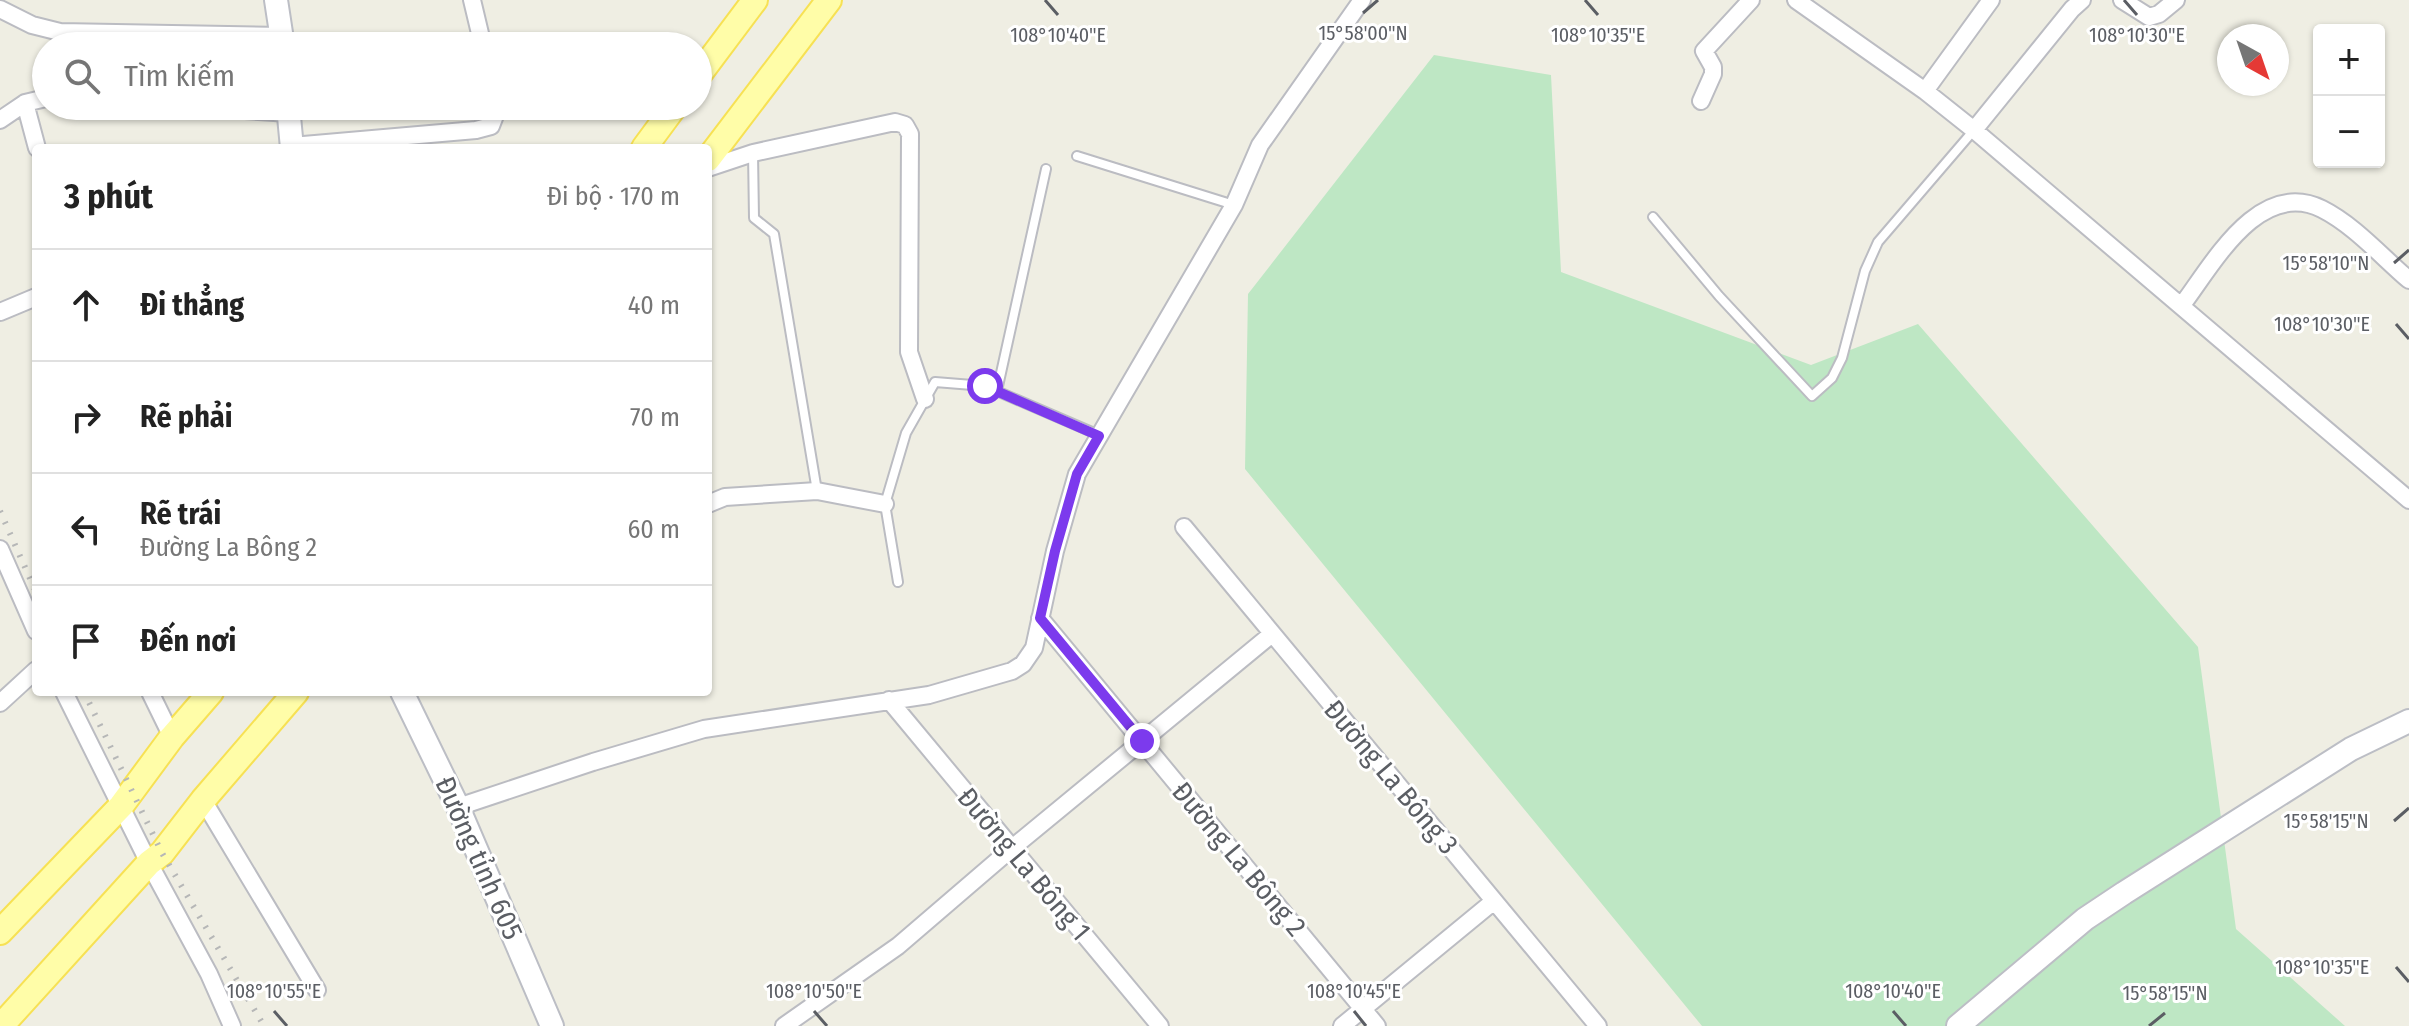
<!DOCTYPE html>
<html lang="vi">
<head>
<meta charset="utf-8">
<style>
  :root { --surface:#fff; --page:#f2f2f2; --text:#222; --muted:#767676; --line:#e0e0e0 }
  body { margin:0; font-family:"Fira Sans Condensed",sans-serif; background:var(--page); color:var(--text) }
  .controls { position:absolute; right:24px; top:24px; display:grid; overflow:hidden; border-radius:8px; box-shadow:0 2px 6px #0004 }
  .controls button { width:72px; height:72px; display:grid; place-items:center; padding:0; border:0; border-bottom:2px solid var(--line); background:var(--surface); color:var(--text); font:40px sans-serif }
  .compass { position:absolute; left:2217px; top:24px; width:72px; height:72px; border-radius:50%; background:var(--surface); box-shadow:0 2px 6px #0004; rotate:140deg }
  .stop { position:absolute; width:24px; height:24px; margin:-18px; border:6px solid #7c3aed; border-radius:50%; background:#fff }
  .stop.end { background:#7c3aed; border-color:#fff; box-shadow:0 2px 8px #0008 }
  .list { margin:0; padding:0; list-style:none }
  h2 { display:flex; justify-content:space-between; align-items:center; height:104px; margin:0; padding:0 32px; font-size:34px }
  h2 small { font-size:26px; font-weight:400; color:var(--muted) }
  .list li { display:grid; grid-template-columns:52px 1fr auto; gap:24px; align-items:center; box-sizing:border-box; height:112px; padding:0 32px; border-top:2px solid var(--line) }
  .list b { display:block; font-size:30px; white-space:nowrap }
  .list p { margin:0; font-size:26px; white-space:nowrap; color:var(--muted) }
  .list em { font-size:26px; font-style:normal; color:var(--muted) }
  .icon { flex:none; width:44px; height:44px; fill:none; stroke:currentColor; stroke-width:2; stroke-linecap:round; stroke-linejoin:round }
  .map { position:relative; flex:none; width:2409px; height:1026px; overflow:hidden }
  .search { position:absolute; background:var(--surface); box-shadow:0 2px 6px #0004; left:32px; top:32px; width:680px; height:88px; display:flex; align-items:center; gap:20px; box-sizing:border-box; padding:0 28px; border-radius:44px; color:var(--muted); font-size:30px }
  .panel { position:absolute; background:var(--surface); box-shadow:0 2px 6px #0004; left:32px; top:144px; width:680px; height:552px; border-radius:8px }
  .map>svg:first-child { display:block }
</style>
</head>
<body>
<div class="map">
<svg width="2409" height="1026" viewBox="0 0 2409 1026">
  <rect width="100%" height="100%" fill="#efeee3"/>
  <path fill="#bee7c4" d="M1434,55L1551,75L1561,272L1811,365L1918,324L2198,647L2236,929L2345,1026H1702L1245,469L1248,294Z"/>
  <g fill="none" stroke-linecap="round" stroke-linejoin="round">
    <defs>
      <path id="lane" d="M753,153L754,218L774,234L817,491
        M1077,156L1234,205
        M1653,217L1719,296L1812,396L1832,378L1842,358L1865,271L1878,242L1974,130
        M997,391L1046,169
        M898,582L885,504L906,433L935,382L985,386L1099,435"/>
      <path id="street" d="M472,0L483,46
        M1796,0L1925,91L1974,130L2409,500
        M2122,0L2149,17L2159,14L2176,0
        M0,9L32,25L60,32L282,36
        M1925,91L1991,0
        M1701,101L1713,74V67L1704,51L1751,0
        M25,103L37,148
        M182,106L289,113
        M0,120L25,103L46,98
        M1974,130L2072,9L2082,0
        M292,146L476,130L491,126L496,113L495,106
        M708,168L753,153L895,122L905,125L910,134L909,352L925,399
        M2182,305C2213,264 2259,178 2322,209C2354,225 2382,257 2409,280
        M0,312L36,297
        M708,504L725,497L817,491L885,504
        M1184,527L1598,1026
        M0,549L36,631
        M1040,618L1377,1026
        M64,692L149,863L209,974L232,1026
        M150,692L172,737
        M889,700L1160,1026
        M0,703L36,670
        M203,800L317,990
        M458,807L593,762L704,729L929,695L1012,671L1023,664L1034,648L1055,551L1077,474L1234,205L1260,145L1362,0
        M784,1026L898,946L1011,849L1272,634
        M1342,1026L1494,901"/>
      <path id="secondary" d="M276,0L283,46
        M288,106L292,148
        M402,692L458,807L552,1026
        M1958,1026L2085,919L2124,893L2351,749L2409,721"/>
      <path id="primary" d="M698,76L755,0
        M644,148L675,106
        M708,159L829,0
        M0,932L121,806L172,737L211,692
        M1,1026L149,863L162,853L203,800L296,692"/>
    </defs>
    <use href="#lane" stroke="#bbbcc2" stroke-width="12"/>
    <use href="#street" stroke="#bbbcc2" stroke-width="20"/>
    <use href="#secondary" stroke="#bcbec5" stroke-width="26"/>
    <use href="#primary" stroke="#f7e154" stroke-width="28"/>
    <use href="#lane" stroke="#fff" stroke-width="8"/>
    <use href="#street" stroke="#fff" stroke-width="16"/>
    <use href="#secondary" stroke="#fff" stroke-width="22"/>
    <use href="#primary" stroke="#fffda8" stroke-width="24"/>
    <path stroke="#b6b7b7" stroke-width="6" stroke-dasharray="2 10" stroke-linecap="butt" d="M0,511L36,592
      M84,692L162,853L264,1026"/>
  </g>
  <g fill="none" stroke-linecap="round" stroke-linejoin="round">
    <path stroke="#7c3aed" stroke-width="10" d="M985,386L1099,436L1077,474L1055,551L1040,618L1142,741"/>
  </g>
  <path fill="none" stroke="#5b5e64" stroke-width="3" d="M1045,0L1058,15M1585,0L1598,15M2124,0L2137,15M1363,13L1378,0M2394,263L2409,250M2396,324L2409,339M2394,821L2409,808M2396,967L2409,982M274,1011L287,1026M814,1011L827,1026M1354,1011L1366,1026M1893,1011L1906,1026M2149,1026L2165,1013"/>
  <g text-anchor="middle" dominant-baseline="central" stroke-width="6" stroke-linejoin="round" paint-order="stroke">
    <g font-size="28" fill="#5b5e64" stroke="#fff">
      <text transform="translate(1391 777) rotate(50)">Đường La Bông 3</text>
      <text transform="translate(479 858) rotate(66)">Đường tỉnh 605</text>
      <text transform="translate(1239 859) rotate(50)">Đường La Bông 2</text>
      <text transform="translate(1024 864) rotate(50)">Đường La Bông 1</text>
    </g>
  </g>
  <g font-size="20" text-anchor="middle" fill="#5b5e64" stroke="#fff" stroke-width="6" stroke-linejoin="round" paint-order="stroke">
    <text x="1363" y="40">15°58'00"N</text>
    <text x="2137" y="42">108°10'30"E</text>
    <text x="1058" y="42">108°10'40"E</text>
    <text x="1598" y="42">108°10'35"E</text>
    <text x="2326" y="270">15°58'10"N</text>
    <text x="2322" y="331">108°10'30"E</text>
    <text x="2326" y="828">15°58'15"N</text>
    <text x="2322" y="974">108°10'35"E</text>
    <text x="274" y="998">108°10'55"E</text>
    <text x="814" y="998">108°10'50"E</text>
    <text x="1354" y="998">108°10'45"E</text>
    <text x="1893" y="998">108°10'40"E</text>
    <text x="2165" y="1000">15°58'15"N</text>
  </g>
</svg>
<div class="controls">
<button>+</button>
<button>−</button>
</div>
<svg class="compass" viewBox="-18 -18 36 36"><path d="M0-13l5 13h-10z" fill="#e53935"/><path d="M0 13l5-13h-10z" fill="#767676"/></svg>
<div class="stop" style="left:985px;top:386px"></div>
<div class="stop end" style="left:1142px;top:741px"></div>
<div class="search"><svg class="icon" aria-label="search" viewBox="0 0 24 24"><circle cx="10" cy="10" r="6"/><path d="M15 15l6 6"/></svg>Tìm kiếm</div>
<section class="panel">
<h2>3 phút<small>Đi bộ · 170 m</small></h2>
<ul class="list">
<li><svg class="icon" aria-label="ahead" viewBox="0 0 24 24"><path d="M12 20V5M6 11l6-6 6 6"/></svg><div><b>Đi thẳng</b></div><em>40 m</em></li>
<li><svg class="icon" aria-label="right" viewBox="0 0 24 24"><path d="M7 20v-9h11M14 6l5 5-5 5"/></svg><div><b>Rẽ phải</b></div><em>70 m</em></li>
<li><svg class="icon" aria-label="left" viewBox="0 0 24 24"><path d="M17 20v-9H6M10 6l-5 5 5 5"/></svg><div><b>Rẽ trái</b><p>Đường La Bông 2</p></div><em>60 m</em></li>
<li><svg class="icon" aria-label="arrive" viewBox="0 0 24 24"><path d="M6 21V4h12l-3 4 3 4H6"/></svg><div><b>Đến nơi</b></div></li>
</ul>
</section>
</div>
</body>
</html>
